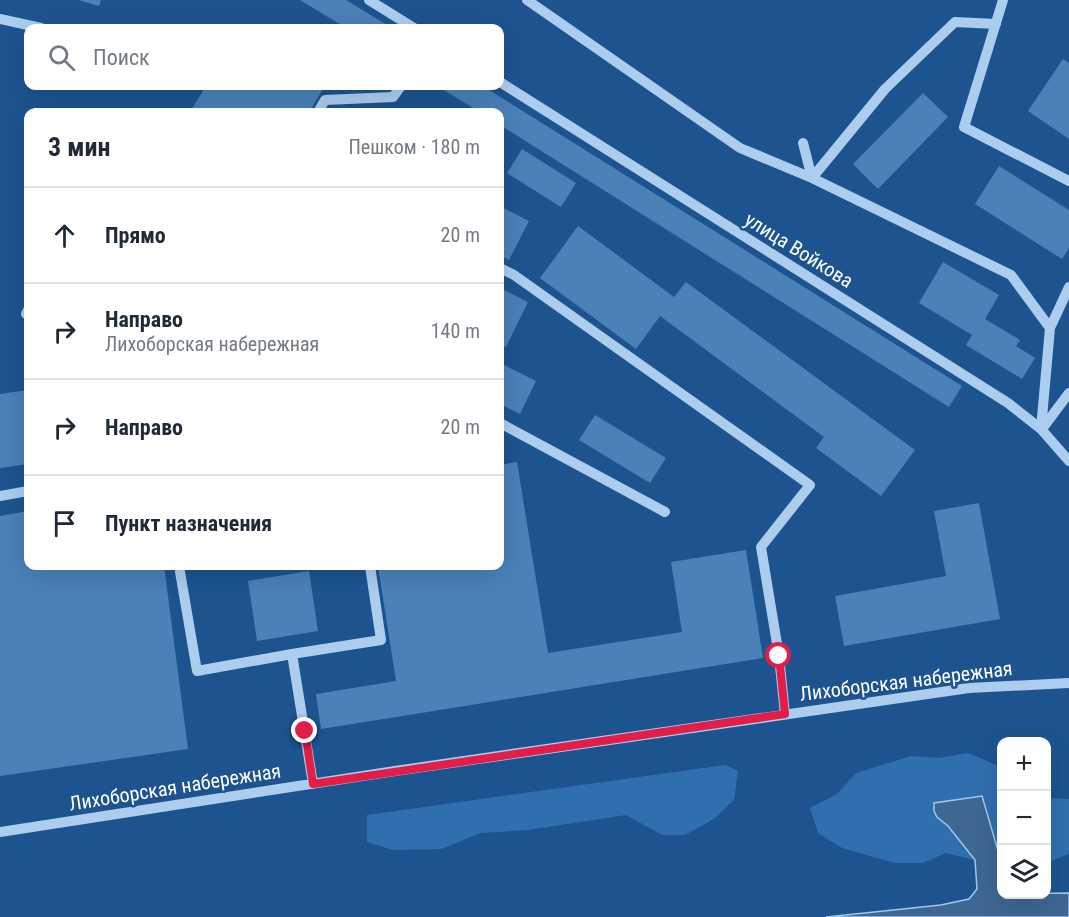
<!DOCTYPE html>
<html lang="ru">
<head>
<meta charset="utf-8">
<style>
  :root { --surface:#fff; --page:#f6f6f7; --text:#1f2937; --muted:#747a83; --line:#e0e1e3 }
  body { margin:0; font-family:"Roboto Condensed",sans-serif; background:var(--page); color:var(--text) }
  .controls { position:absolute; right:18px; bottom:18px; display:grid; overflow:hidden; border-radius:12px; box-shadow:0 6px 24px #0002 }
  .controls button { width:54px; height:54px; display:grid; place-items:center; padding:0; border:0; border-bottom:2px solid var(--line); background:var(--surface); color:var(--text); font:30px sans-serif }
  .stop { position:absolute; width:18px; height:18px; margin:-14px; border:4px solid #e11d48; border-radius:50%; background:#fff }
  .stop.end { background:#e11d48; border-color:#fff; box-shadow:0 2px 6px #0008 }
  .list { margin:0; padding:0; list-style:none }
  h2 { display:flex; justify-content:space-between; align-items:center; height:78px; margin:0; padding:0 24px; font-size:26px }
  h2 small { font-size:20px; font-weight:400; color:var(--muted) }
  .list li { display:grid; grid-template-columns:39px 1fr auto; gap:18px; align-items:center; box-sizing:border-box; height:96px; padding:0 24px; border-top:2px solid var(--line) }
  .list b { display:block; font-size:22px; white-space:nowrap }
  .list p { margin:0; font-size:20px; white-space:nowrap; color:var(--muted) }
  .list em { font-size:20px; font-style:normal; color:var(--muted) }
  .icon { flex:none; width:33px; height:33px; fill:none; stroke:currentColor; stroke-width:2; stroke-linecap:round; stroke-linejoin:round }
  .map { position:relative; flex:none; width:1069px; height:917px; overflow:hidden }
  .search { position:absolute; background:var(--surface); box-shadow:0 6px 24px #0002; left:24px; top:24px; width:480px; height:66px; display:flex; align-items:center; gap:15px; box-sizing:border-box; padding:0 21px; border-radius:12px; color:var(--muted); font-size:22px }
  .panel { position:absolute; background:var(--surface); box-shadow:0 6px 24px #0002; left:24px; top:108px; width:480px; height:462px; border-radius:12px }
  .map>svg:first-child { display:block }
</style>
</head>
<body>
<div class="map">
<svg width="1069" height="917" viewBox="0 0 1069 917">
  <rect width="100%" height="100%" fill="#1d5490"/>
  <path fill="#306fae" d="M968,753L996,765L1001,772V861L999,854L937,817L948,826L975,860L946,853L923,863H895L842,848L818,833L810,808L837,794L856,773L911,756L939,758Z
    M725,765L738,771L734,800L714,819L685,835H662L626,815L528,830L481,833L441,849L393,850L367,842V815Z
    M1047,798L1069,799V854L1047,863Z"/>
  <path fill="#3e6791" stroke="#9fc8f0" stroke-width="1.5" d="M982,796L1001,861L1002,894L1069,893V917H826L941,905L969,899L977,889L975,860L948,826L937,817L934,811V803Z"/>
  <path fill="#4a81b9" d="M78,0H101L99,6Z
    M300,0H346L392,28H346Z
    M1063,59L1069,63V139L1028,111Z
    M206,86H318L323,89L309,112H190Z
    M437,86H483L962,386L949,407L500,125V112H480Z
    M923,93L948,117L878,189L853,164Z
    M522,149L576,183L561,207L507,173Z
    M999,166L1069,210V248L1062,259L975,204Z
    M500,206L529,221L509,260L500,255Z
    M578,226L674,297L686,282L915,450L881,496L816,448L824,437L660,316L636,349L540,278Z
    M943,262L999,295L985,319L1020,340L1016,346L1035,358L1022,379L966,345L972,335L919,303Z
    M500,288L528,302L506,347L500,344Z
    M500,363L536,381L520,414L500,404Z
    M28,390V464L0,468V394Z
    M595,415L666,458L650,483L579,440Z
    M517,462L548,653L682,632L671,562L746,550L763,658L321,729L316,694L396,681L378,566H500V465Z
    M979,503L1000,619L844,646L835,596L946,576L934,511Z
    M28,511V566H164L188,749L0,776V516Z
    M309,571L318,631L257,641L248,581Z"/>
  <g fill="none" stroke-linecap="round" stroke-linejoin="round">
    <path stroke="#accdee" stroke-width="10" d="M369,0L414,28
      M527,0L740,148L812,178L1011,275L1050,328
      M1003,0L964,127L1069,181
      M0,19L41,28
      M500,82L1008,403L1041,429L1069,461
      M318,112L325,100L393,97L401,86
      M803,143L812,178
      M812,178L885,89L955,22L996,24
      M500,268L514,275L810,485L761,547L779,656L785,714
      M26,314L28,310
      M500,423L665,512
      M1041,429L1050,328L1069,287
      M1042,429L1069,393
      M0,496L28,491
      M179,566L197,671L292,654
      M313,784L292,654L381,640L370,566
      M0,832L395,771L969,688L1069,683"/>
  </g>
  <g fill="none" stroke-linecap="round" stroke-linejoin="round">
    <path stroke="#e11d48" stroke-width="8" d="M305,731L313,784L785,714L779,656"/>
  </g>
  <g text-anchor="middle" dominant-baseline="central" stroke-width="5" stroke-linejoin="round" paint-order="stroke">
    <g font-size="20" fill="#fff" stroke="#1d5490">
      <text transform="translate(799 250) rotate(32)">улица Войкова</text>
      <text transform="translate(906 681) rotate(-7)">Лихоборская набережная</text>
      <text transform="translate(175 787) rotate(-9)">Лихоборская набережная</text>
    </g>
  </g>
</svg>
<div class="controls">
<button>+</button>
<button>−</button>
<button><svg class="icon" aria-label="layers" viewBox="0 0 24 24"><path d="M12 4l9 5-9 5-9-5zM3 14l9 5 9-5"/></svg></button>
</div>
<div class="stop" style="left:779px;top:656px"></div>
<div class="stop end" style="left:305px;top:731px"></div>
<div class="search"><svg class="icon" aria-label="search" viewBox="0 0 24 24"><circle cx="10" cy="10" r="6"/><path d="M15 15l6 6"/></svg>Поиск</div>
<section class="panel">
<h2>3 мин<small>Пешком · 180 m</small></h2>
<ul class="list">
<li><svg class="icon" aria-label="ahead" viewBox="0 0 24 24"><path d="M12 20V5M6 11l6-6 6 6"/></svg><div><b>Прямо</b></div><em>20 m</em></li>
<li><svg class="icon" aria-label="right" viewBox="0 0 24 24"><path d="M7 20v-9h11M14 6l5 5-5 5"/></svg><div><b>Направо</b><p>Лихоборская набережная</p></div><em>140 m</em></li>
<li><svg class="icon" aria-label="right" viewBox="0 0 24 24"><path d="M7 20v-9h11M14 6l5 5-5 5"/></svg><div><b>Направо</b></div><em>20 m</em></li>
<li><svg class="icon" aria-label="arrive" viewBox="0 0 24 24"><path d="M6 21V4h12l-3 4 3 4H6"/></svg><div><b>Пункт назначения</b></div></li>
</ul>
</section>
</div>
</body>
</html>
